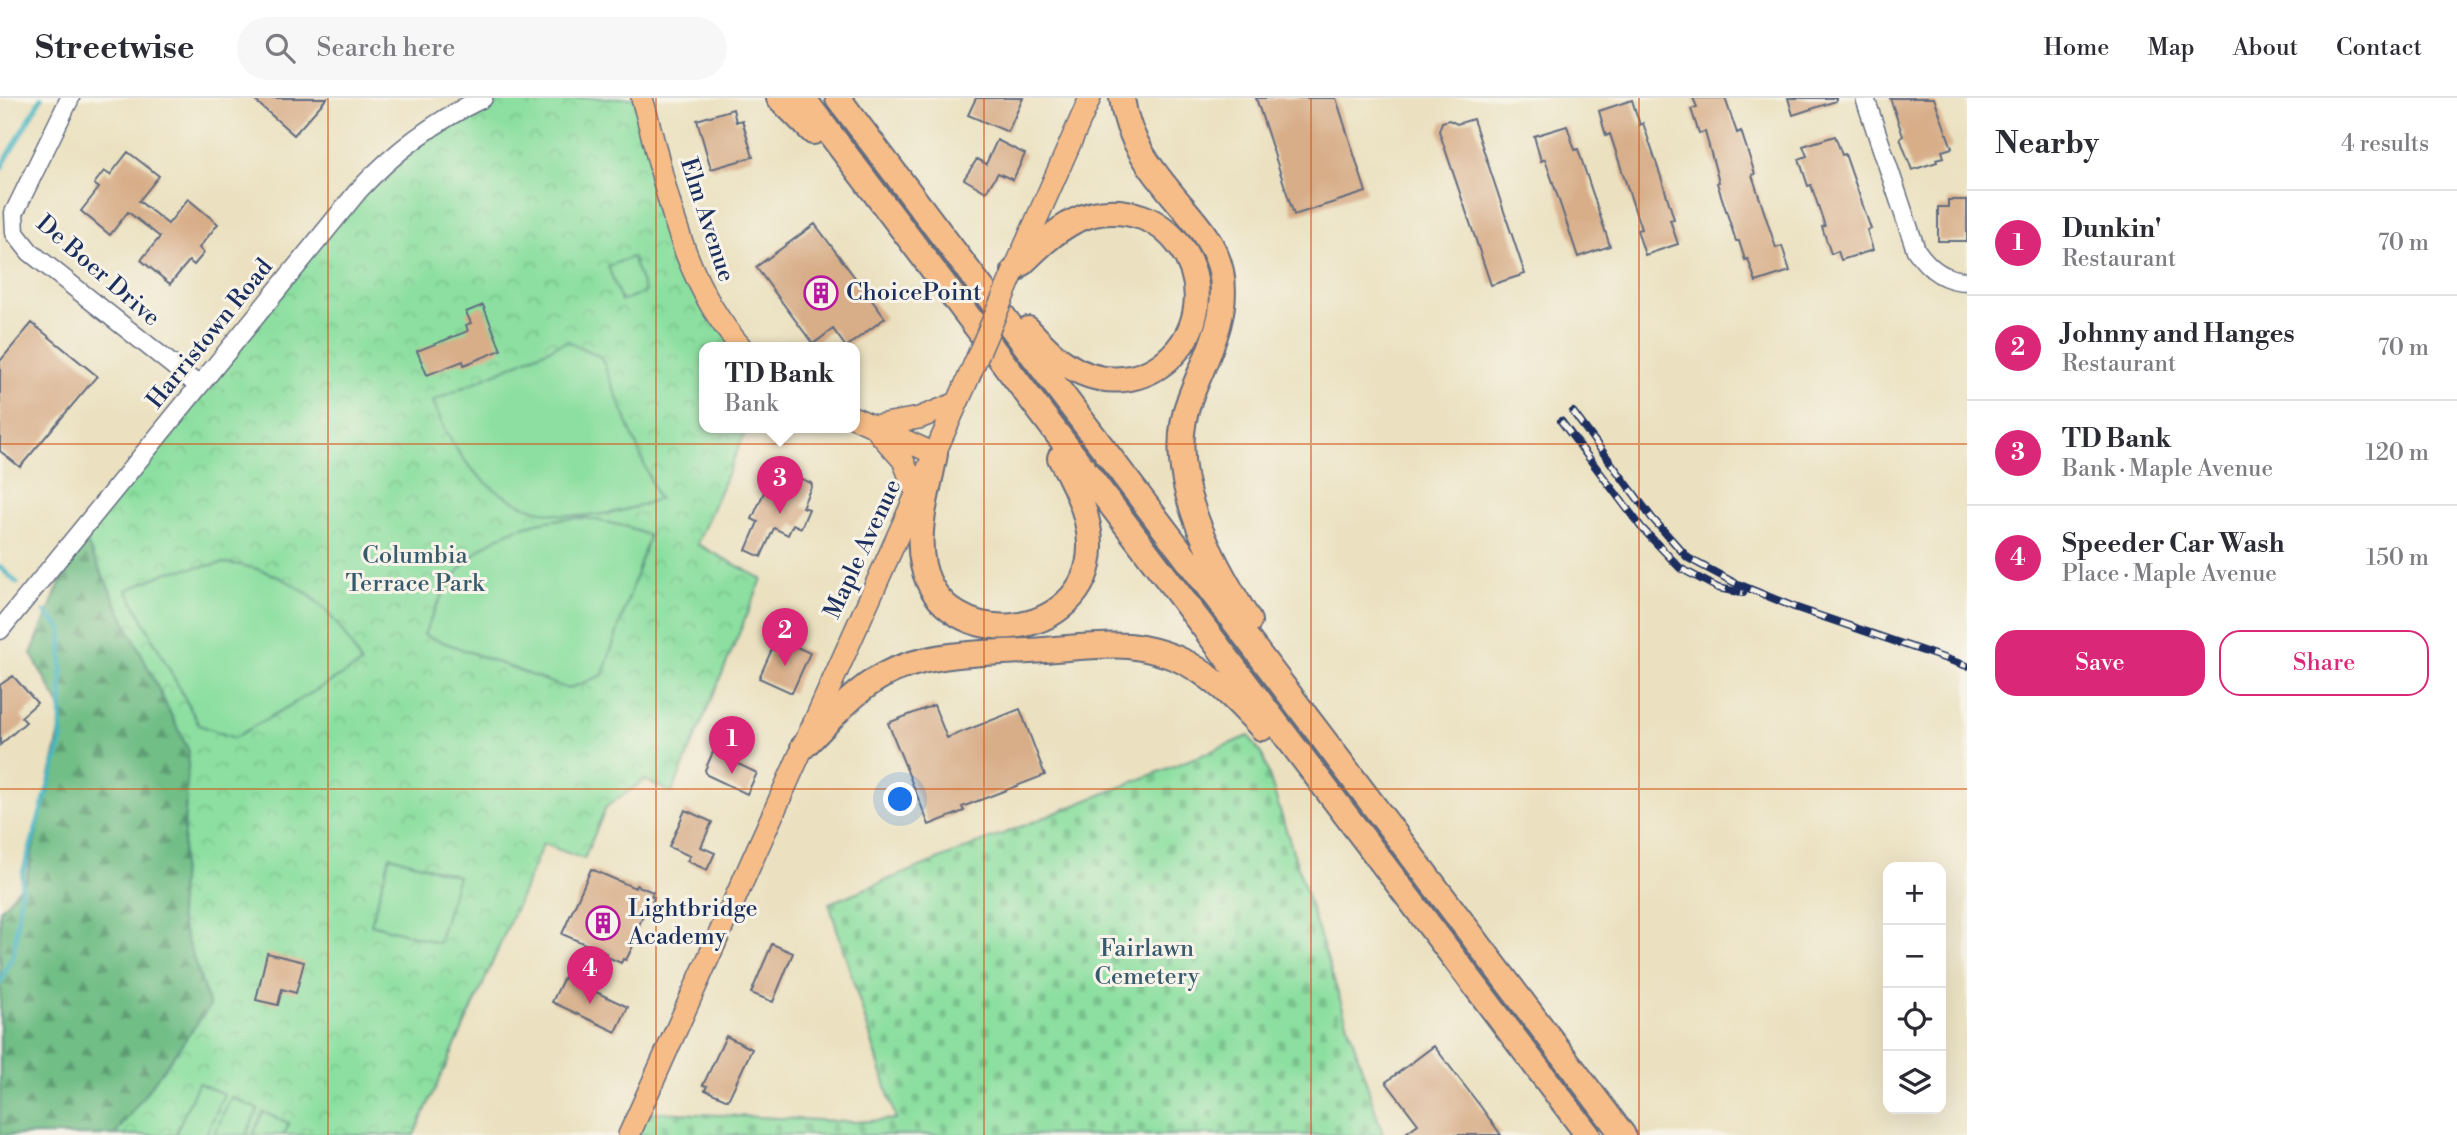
<!DOCTYPE html>
<html lang="en">
<head>
<meta charset="utf-8">
<style>
  :root { --surface:#fff; --page:#f7f7f7; --text:#2b2b33; --muted:#7c7c81; --line:#e1e1e2; --accent:#db2777 }
  body { margin:0; font-family:"Libre Bodoni",serif; background:var(--page); color:var(--text) }
  .controls { position:absolute; right:21px; bottom:21px; display:grid; overflow:hidden; border-radius:14px; box-shadow:0 7px 28px #0002 }
  .controls button { width:63px; height:63px; display:grid; place-items:center; padding:0; border:0; border-bottom:2px solid var(--line); background:var(--surface); color:var(--text); font:35px sans-serif }
  .you { position:absolute; left:901px; top:702px; width:24px; height:24px; margin:-18px; border:5px solid #fff; border-radius:50%; background:#1a73e8; box-shadow:0 0 0 10px #1a73e833 }
  .badge { display:grid; place-items:center; width:46px; height:46px; border-radius:50%; background:var(--accent); color:#fff; font-size:23px; font-weight:700 }
  .pin { position:absolute; translate:-50% -58px; filter:drop-shadow(0 2px 4px #0008) }
  .pin::after { content:''; position:absolute; top:37px; width:24px; height:21px; background:inherit; clip-path:polygon(0 0,100% 0,50% 100%) }
  .popup { position:absolute; left:699px; top:244px; width:161px; height:91px; box-sizing:border-box; display:grid; place-content:center; border-radius:14px; background:var(--surface); filter:drop-shadow(0 2px 5px #0005); font-size:23px; white-space:nowrap; color:var(--muted) }
  .popup b { font-size:26px; color:var(--text) }
  .popup::after { content:''; position:absolute; left:50%; top:100%; margin-left:-14px; border:14px solid transparent; border-top-color:var(--surface) }
  .list { margin:0; padding:0; list-style:none }
  h2 { display:flex; justify-content:space-between; align-items:center; height:91px; margin:0; padding:0 28px; font-size:30px }
  h2 small { font-size:23px; font-weight:400; color:var(--muted) }
  .list li { display:grid; grid-template-columns:46px 1fr auto; gap:21px; align-items:center; box-sizing:border-box; height:105px; padding:0 28px; border-top:2px solid var(--line) }
  .list b { display:block; font-size:26px; white-space:nowrap }
  .list p { margin:0; font-size:23px; white-space:nowrap; color:var(--muted) }
  .list em { font-size:23px; font-style:normal; color:var(--muted) }
  .actions { display:flex; gap:14px; padding:21px 28px }
  .actions a { flex:1; padding:16px 0; border:2px solid var(--accent); border-radius:21px; text-align:center; font-size:24px; color:var(--accent) }
  .actions .main { background:var(--accent); color:#fff }
  .icon { flex:none; width:38px; height:38px; fill:none; stroke:currentColor; stroke-width:2; stroke-linecap:round; stroke-linejoin:round }
  .map { position:relative; flex:none; width:1967px; height:1037px; overflow:hidden }
  header { display:flex; align-items:center; gap:42px; box-sizing:border-box; height:98px; padding:0 35px; background:var(--surface); border-bottom:2px solid var(--line) }
  header strong { font-size:33px }
  nav { display:flex; gap:38px; margin-inline-start:auto; font-size:24px }
  .search { width:490px; height:63px; background:var(--page); display:flex; align-items:center; gap:18px; box-sizing:border-box; padding:0 24px; border-radius:38px; color:var(--muted); font-size:26px }
  main { display:flex }
  aside { flex:1; background:var(--surface) }
  .map>svg:first-child { display:block }
</style>
</head>
<body>
<header>
<strong>Streetwise</strong>
<div class="search"><svg class="icon" aria-label="search" viewBox="0 0 24 24"><circle cx="10" cy="10" r="6"/><path d="M15 15l6 6"/></svg>Search here</div>
<nav><a>Home</a><a>Map</a><a>About</a><a>Contact</a></nav>
</header>
<main>
<div class="map">
<svg width="1967" height="1037" viewBox="0 0 1967 1037">
  <defs>
    <pattern id="forest-firs" width="22" height="20" patternUnits="userSpaceOnUse" patternTransform="scale(1.75)"><rect width="22" height="20" fill="#71be86"/><path d="M5 1l3.5 6h-7zM16 11l3.5 6h-7z" fill="#5c9b71"/></pattern>
    <pattern id="cemetery-stones" width="16" height="16" patternUnits="userSpaceOnUse" patternTransform="scale(1.75)"><rect width="16" height="16" fill="#8cdfa0"/><path d="M2 7V4a2 2 0 0 1 4 0v3zM10 15v-3a2 2 0 0 1 4 0v3z" fill="#78c08c"/></pattern>
    <pattern id="park-crowns" width="20" height="18" patternUnits="userSpaceOnUse" patternTransform="scale(1.75)"><rect width="20" height="18" fill="#8cdfa0"/><path d="M2 6a3 3 0 1 1 6 0M12 15a3 3 0 1 1 6 0" fill="none" stroke="#78c08c"/></pattern>
  </defs>
  <rect width="100%" height="100%" fill="#f7f3e8"/>
  <filter id="ink" filterUnits="userSpaceOnUse"><feTurbulence type="fractalNoise" baseFrequency=".0143" numOctaves="2"/><feDisplacementMap in="SourceGraphic" scale="14" xChannelSelector="R" yChannelSelector="G"/><feConvolveMatrix kernelMatrix="1 2 1 2 8 2 1 2 1" color-interpolation-filters="sRGB"/></filter>
  <filter id="wash" filterUnits="userSpaceOnUse"><feTurbulence type="fractalNoise" baseFrequency=".00686" numOctaves="4" result="noise"/><feDisplacementMap in="SourceGraphic" scale="28" xChannelSelector="R" yChannelSelector="G"/><feGaussianBlur stdDeviation="1.57" result="paint"/><feColorMatrix in="noise" values="0 0 0 0 0 0 0 0 0 0 0 0 0 0 0 0 0 1.4 0 .05"/><feComposite in="paint" operator="in"/></filter>
  <g filter="url(#wash)">
    <rect width="100%" height="100%" fill="#ebe1c0"/>
    <path fill="url(#forest-firs)" stroke="#467672" stroke-width="2" d="M81,433L189,653L179,818L210,908L115,1037H0V812L26,782L64,615L31,556Z"/>
    <path fill="url(#cemetery-stones)" stroke="#54877f" stroke-width="2" d="M1249,638L1263,659L1383,1037H629L640,1013L856,1024L896,1021L829,805Z"/>
    <path fill="url(#park-crowns)" stroke="#54877f" stroke-width="2" d="M483,0H639L682,146L742,250H705V330H747L697,446L762,481L672,695L645,682L606,709L584,761L543,746L478,898L414,1037H115L210,908L179,818L189,653L81,433L358,93Z"/>
    <path fill="#8cdfa0" stroke="#54877f" stroke-width="2" d="M632,159L645,194L621,203L608,168Z
      M567,243L601,259L658,401C558,442 469,407 433,303Z
      M586,420L628,429L649,438L603,577L568,591L424,537C454,457 500,420 586,420Z
      M225,465C291,472 333,507 361,566L234,640L199,627L127,492L168,474Z
      M390,758L458,778L438,845L371,826Z
      M198,985L224,996L206,1037H175Z
      M231,999L258,1011L246,1037H214Z
      M263,1014L289,1025L284,1037H253Z"/>
    <g fill="none" stroke-linecap="round" stroke-linejoin="round">
      <path stroke="#48b6c2" stroke-width="5" d="M0,72L41,0
        M0,469L17,485
        M0,885L14,854L23,775L61,645L62,531L45,514"/>
    </g>
    <g id="blocks">
      <path fill="#d8ae89" d="M252,0H327L294,37Z
        M976,0H1023L1008,34L968,17Z
        M1256,0H1336L1366,94L1294,117Z
        M1693,0H1725L1737,35L1741,33L1755,76L1752,77L1776,150L1782,148L1790,173L1756,184L1748,161L1745,162L1739,143H1736L1717,85L1719,84L1705,34L1699,35L1691,11L1697,9Z
        M1788,0H1836V3L1793,17Z
        M1890,0H1934L1952,50L1942,53L1944,59L1936,61L1937,64L1912,72L1900,40L1903,38Z
        M1632,2L1640,27L1643,25L1661,79L1674,121L1670,122L1678,146L1645,157L1637,132L1641,131L1610,36L1606,38L1599,13Z
        M733,11L736,24L742,22L753,59L711,71L697,22Z
        M1473,21L1525,176L1491,187L1439,33L1442,24L1449,22L1457,26Z
        M1567,28L1575,52L1578,51L1610,148L1578,159L1545,61L1541,63L1534,38Z
        M1835,38L1842,57L1845,56L1871,131L1867,132L1873,152L1841,162L1838,153L1831,156L1822,129L1825,128L1811,87L1808,88L1799,61L1807,58L1803,48Z
        M997,42L1025,56L1013,82L998,75L986,94L964,81L977,61L986,66Z
        M128,54L159,78L139,103L168,126L188,101L218,126L199,150L204,155L194,167L189,163L170,186L141,162L160,139L128,114L110,137L81,113L99,90L94,86L104,73L110,77Z
        M1948,102H1967V143H1938V109H1948Z
        M815,126L885,220L846,249L833,231L813,246L756,169Z
        M483,207L501,252L464,267L463,263L427,277L417,253L468,233L466,227L471,225L466,214Z
        M32,225L97,278L20,369L0,353V263Z
        M774,372L790,379L791,376L811,385L812,387L802,409L809,411L801,430L793,426L788,437L774,430L761,459L746,452L758,424L752,421Z
        M777,540L810,555L792,595L759,580Z
        M13,578L37,605L21,619L26,624L0,647V587Z
        M934,607L947,640L1020,611L1045,677L962,709L964,713L929,727L888,625Z
        M713,654L757,675L747,696L707,677L705,672Z
        M685,712L712,724L701,749L715,755L707,772L687,763L690,758L669,749Z
        M591,771L635,790L636,787L653,794L651,798L654,799L648,815L645,814L630,846L633,848L626,862L623,861L621,865L605,858L606,855L562,836Z
        M772,846L793,855L773,904L751,895Z
        M267,855L304,864L296,895L282,891L278,907L256,902Z
        M564,879L628,909L616,934L552,904Z
        M726,938L752,951L728,1002L705,992L707,988L703,987Z
        M1434,948L1481,1009L1501,1037H1403L1418,1026L1386,984Z"/>
    </g>
  </g>
  <g filter="url(#ink)">
    <use href="#blocks" fill-opacity="0" stroke="#646d80" stroke-width="2"/>
    <g fill="none" stroke-linecap="round" stroke-linejoin="round">
      <defs>
        <path id="minor" d="M70,0L14,115L15,135L30,154L199,288
          M1865,0L1916,152C1928,170 1944,183 1967,183
          M0,532L358,93C394,54 435,23 483,0"/>
        <path id="major" d="M642,0C667,88 679,180 742,250
          M1016,168L1090,0
          M855,320L935,356
          M873,328L919,320L957,305
          M879,335L903,362L917,397
          M629,1037L964,290"/>
        <path id="highway" d="M779,0L813,34
          M803,0L1588,1037
          M838,0L1623,1037
          M1122,0C1127,42 1153,74 1180,106C1197,126 1215,146 1221,173C1230,219 1206,258 1190,300C1161,376 1211,460 1249,523
          M1014,173C1052,136 1085,100 1142,119C1157,124 1171,136 1180,148C1235,227 1144,321 1063,264C1050,255 1039,243 1028,231
          M935,356C929,391 915,431 923,467C944,559 1088,543 1090,450C1091,419 1075,386 1060,360
          M803,649C828,625 851,595 882,578C930,552 991,556 1044,552C1072,550 1101,546 1129,548C1145,550 1161,554 1176,560C1210,574 1238,604 1262,630"/>
      </defs>
      <use href="#minor" stroke="#646d80" stroke-width="21"/>
      <use href="#major" stroke="#646d80" stroke-width="24"/>
      <use href="#highway" stroke="#646d80" stroke-width="28"/>
      <use href="#minor" stroke="#fff" stroke-width="18"/>
      <use href="#major" stroke="#f7bd88" stroke-width="21"/>
      <use href="#highway" stroke="#f7bd88" stroke-width="24"/>
      <defs>
        <path id="rail" d="M1573,314L1652,420L1688,460L1733,484L1794,509L1967,568
          M1561,323L1641,429L1680,470L1718,490L1743,495"/>
      </defs>
      <use href="#rail" stroke="#1b2f5e" stroke-width="8"/>
      <use href="#rail" stroke="#f7f3e8" stroke-width="5" stroke-dasharray="16" stroke-linecap="butt"/>
      <defs>
        <path id="major-bridge" d="M964,290L1014,173"/>
      </defs>
      <use href="#major-bridge" stroke="#646d80" stroke-width="24" stroke-linecap="butt"/>
      <use href="#major-bridge" stroke="#f7bd88" stroke-width="21"/>
    </g>
  </g>
  <path fill="none" stroke="#d45514" stroke-width="2" stroke-opacity="0.55" d="M328,0V1037M656,0V1037M984,0V1037M1311,0V1037M1639,0V1037M0,346H1967M0,691H1967"/>
  <defs>
    <symbol id="building-ring" viewBox="-11 -11 22 22"><circle r="9.5" fill="#f7f3e8" stroke="#b5179e" stroke-width="1.5"/><path d="M-4-6H4V6H1V3H-1V6H-4ZM-2.5-4.3h1.7v1.8h-1.7ZM.8-4.3h1.7v1.8H.8ZM-2.5-1h1.7V.8h-1.7ZM.8-1h1.7V.8H.8Z" fill="#b5179e"/></symbol>
  </defs>
  <g fill-rule="evenodd">
    <use href="#building-ring" x="802" y="176" width="38" height="38"/>
    <use href="#building-ring" x="584" y="806" width="38" height="38"/>
  </g>
  <g text-anchor="middle" dominant-baseline="central" stroke-width="6" stroke-linejoin="round" paint-order="stroke">
    <g font-size="24" fill="#1b2f5e" stroke="#f7f3e8">
      <text transform="translate(707 122) rotate(72)">Elm Avenue</text>
      <text transform="translate(98 173) rotate(41)">De Boer Drive</text>
      <text transform="translate(210 236) rotate(-51)">Harristown Road</text>
      <text transform="translate(863 451) rotate(-65)">Maple Avenue</text>
    </g>
    <g font-size="24" fill="#1b2f5e" stroke="#f7f3e8" text-anchor="start">
      <text x="846" y="195">ChoicePoint</text>
      <text x="628" y="811">Lightbridge<tspan x="628" dy="28">Academy</tspan></text>
    </g>
    <g font-size="24" fill="#375b6e" stroke="#f7f3e8">
      <text x="415" y="458">Columbia<tspan x="415" dy="28">Terrace Park</tspan></text>
      <text x="1147" y="851">Fairlawn<tspan x="1147" dy="28">Cemetery</tspan></text>
    </g>
  </g>
</svg>
<div class="controls">
<button>+</button>
<button>−</button>
<button><svg class="icon" aria-label="locate" viewBox="0 0 24 24"><circle cx="12" cy="12" r="6"/><path d="M12 2v4M12 18v4M2 12h4M18 12h4"/></svg></button>
<button><svg class="icon" aria-label="layers" viewBox="0 0 24 24"><path d="M12 4l9 5-9 5-9-5zM3 14l9 5 9-5"/></svg></button>
</div>
<div class="you"></div>
<div class="pin badge" style="left:732px;top:676px">1</div>
<div class="pin badge" style="left:785px;top:568px">2</div>
<div class="pin badge" style="left:780px;top:416px">3</div>
<div class="popup"><b>TD Bank</b>Bank</div>
<div class="pin badge" style="left:590px;top:906px">4</div>
</div>
<aside>
<h2>Nearby<small>4 results</small></h2>
<ul class="list">
<li><span class="badge">1</span><div><b>Dunkin'</b><p>Restaurant</p></div><em>70 m</em></li>
<li><span class="badge">2</span><div><b>Johnny and Hanges</b><p>Restaurant</p></div><em>70 m</em></li>
<li><span class="badge">3</span><div><b>TD Bank</b><p>Bank · Maple Avenue</p></div><em>120 m</em></li>
<li><span class="badge">4</span><div><b>Speeder Car Wash</b><p>Place · Maple Avenue</p></div><em>150 m</em></li>
</ul>
<div class="actions"><a class="main">Save</a><a>Share</a></div>
</aside>
</main>
</body>
</html>
